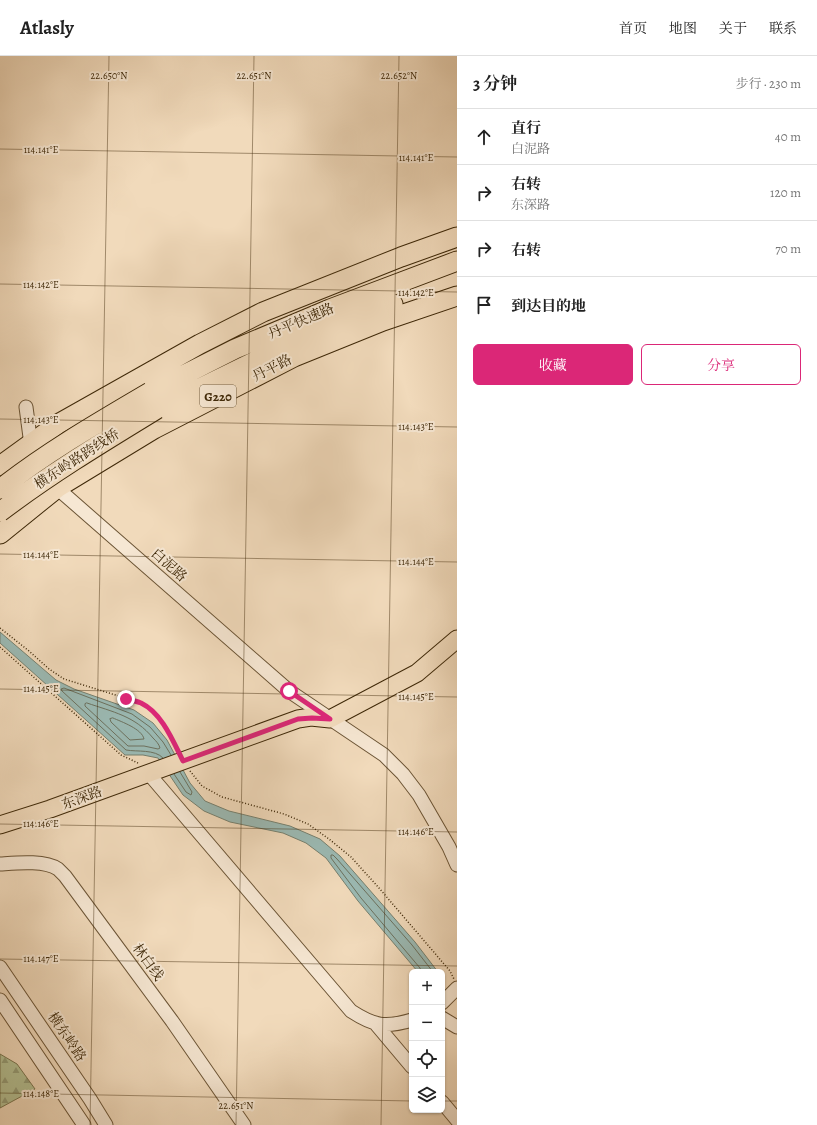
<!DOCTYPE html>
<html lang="zh">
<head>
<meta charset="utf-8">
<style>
  :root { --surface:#fff; --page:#f6f6f6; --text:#222; --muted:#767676; --line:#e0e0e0; --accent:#db2777 }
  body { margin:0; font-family:Alegreya,"Noto Serif SC",serif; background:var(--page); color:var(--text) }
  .controls { position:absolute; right:12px; bottom:12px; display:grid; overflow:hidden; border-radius:6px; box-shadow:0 1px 3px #0004 }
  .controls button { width:36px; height:36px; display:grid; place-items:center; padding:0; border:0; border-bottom:1px solid var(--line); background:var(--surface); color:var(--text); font:20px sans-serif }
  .stop { position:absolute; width:12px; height:12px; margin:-9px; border:3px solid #db2777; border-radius:50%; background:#fff }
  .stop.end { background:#db2777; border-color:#fff; box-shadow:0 1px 4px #0008 }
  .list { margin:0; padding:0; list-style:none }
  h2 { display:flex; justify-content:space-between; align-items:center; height:52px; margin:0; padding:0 16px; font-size:17px }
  h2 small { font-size:13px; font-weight:400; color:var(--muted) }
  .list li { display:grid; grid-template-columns:26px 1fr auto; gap:12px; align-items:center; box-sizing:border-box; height:56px; padding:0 16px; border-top:1px solid var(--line) }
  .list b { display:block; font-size:15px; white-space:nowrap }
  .list p { margin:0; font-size:13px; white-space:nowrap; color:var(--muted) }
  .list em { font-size:13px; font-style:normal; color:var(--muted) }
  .actions { display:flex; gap:8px; padding:12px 16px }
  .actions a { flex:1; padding:9px 0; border:1px solid var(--accent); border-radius:6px; text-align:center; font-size:14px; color:var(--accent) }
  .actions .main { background:var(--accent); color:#fff }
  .icon { flex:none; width:22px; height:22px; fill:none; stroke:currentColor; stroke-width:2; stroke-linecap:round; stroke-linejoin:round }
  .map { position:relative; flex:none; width:457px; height:1069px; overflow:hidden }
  header { display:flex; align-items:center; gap:24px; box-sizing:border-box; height:56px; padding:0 20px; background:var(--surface); border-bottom:1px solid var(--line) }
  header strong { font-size:19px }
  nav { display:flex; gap:22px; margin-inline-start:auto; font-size:14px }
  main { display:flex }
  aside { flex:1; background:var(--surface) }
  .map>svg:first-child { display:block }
</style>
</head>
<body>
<header>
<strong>Atlasly</strong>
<nav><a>首页</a><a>地图</a><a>关于</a><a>联系</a></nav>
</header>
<main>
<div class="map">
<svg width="457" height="1069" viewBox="0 0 457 1069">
  <defs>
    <pattern id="forest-firs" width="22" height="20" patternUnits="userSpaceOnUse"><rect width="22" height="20" fill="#b4c194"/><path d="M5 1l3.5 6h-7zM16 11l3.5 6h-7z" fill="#949d77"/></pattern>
  </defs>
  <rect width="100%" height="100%" fill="#f1dabb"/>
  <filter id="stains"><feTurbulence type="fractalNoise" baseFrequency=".005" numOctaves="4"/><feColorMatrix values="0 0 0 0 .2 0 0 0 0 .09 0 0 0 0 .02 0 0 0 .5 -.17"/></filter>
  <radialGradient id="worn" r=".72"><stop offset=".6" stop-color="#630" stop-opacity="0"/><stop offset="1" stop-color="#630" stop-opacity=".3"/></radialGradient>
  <path fill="url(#forest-firs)" stroke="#79744e" d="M0,998L17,1008L35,1033L0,1052Z"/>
  <path fill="#9bbab4" stroke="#76806f" d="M0,576L56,624L74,633L134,654L153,667L167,684L190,727L205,745L229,755L290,770L320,783L340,800L415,886L438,916H418L358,845L326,802L306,787L283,777L230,766L204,755L183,739L158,702L143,699H125L0,587Z"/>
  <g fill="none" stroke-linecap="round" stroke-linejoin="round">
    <path stroke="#6c715e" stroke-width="1" d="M87,647C113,656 135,660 153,682C156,685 159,688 160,692L158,693L144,690H128L85,650V648Z
      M113,662C122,666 142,673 144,683L130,684L111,666L110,663Z
      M163,702C155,693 137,696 126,694L62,635L61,633L64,632L132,658L150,671L163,686L171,699
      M174,718L186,736L191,739L192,736L180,716
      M421,916L420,912L361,842L331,802V799H333L337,803L412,889L433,916"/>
    <defs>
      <path id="minor" d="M26,351L31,389L57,432L289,635L384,699L403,718L419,739L449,791L457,809
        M149,718L351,955C374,970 385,972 412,964
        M0,808C16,807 44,804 58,813C60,815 63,818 65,820L172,965L244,1069
        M0,911L90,1043L106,1069
        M0,944L84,1069
        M442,947L457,932
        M442,962L457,971
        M375,967L412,1011
        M442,1046L457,1064"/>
      <path id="major" d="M0,769L50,753L298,663L311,661L330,663L417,617L457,583"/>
      <path id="highway" d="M150,336L235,293L330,253L457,205
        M157,353L243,311L336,267L393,248
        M0,410L58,368L200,288L263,256L401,201L457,181
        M0,478L57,432L154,373L294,301L383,265L457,240"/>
    </defs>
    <use href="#minor" stroke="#6b5435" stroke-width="15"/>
    <use href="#major" stroke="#3e2808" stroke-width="19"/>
    <use href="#highway" stroke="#3e2808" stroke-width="21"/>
    <path stroke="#3e2808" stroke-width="1.5" stroke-dasharray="1 2" stroke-linecap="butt" d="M0,572L29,595L49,613L64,623L141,647L153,655L163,668L177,693
      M0,591L121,699L138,707
      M190,715L202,730L222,741L284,758L308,768L329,783L351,801L379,832L450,915L454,923"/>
    <use href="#minor" stroke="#f6e7d3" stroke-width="13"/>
    <use href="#major" stroke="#f1dabb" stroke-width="17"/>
    <use href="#highway" stroke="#f1dabb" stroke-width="19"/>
    <defs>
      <path id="highway-bridge" d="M0,433C47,396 99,366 150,336
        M0,456C50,418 103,386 157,353"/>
    </defs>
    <use href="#highway-bridge" stroke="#3e2808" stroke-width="21" stroke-linecap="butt"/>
    <use href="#highway-bridge" stroke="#f1dabb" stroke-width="19"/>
  </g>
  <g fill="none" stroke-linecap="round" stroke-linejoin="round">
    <path stroke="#db2777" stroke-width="5" d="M126,643C131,644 136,645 141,647C162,657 173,685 183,705L298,663L312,662L330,663L289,635"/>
  </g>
  <path fill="none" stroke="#3e2808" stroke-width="1" stroke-opacity="0.45" d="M0,93L457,101M0,228L457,236M0,363L457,371M0,498L457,506M0,633L457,641M0,768L457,776M0,903L457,910M0,1037L412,1045M442,1045H457M90,1069L109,0M236,1069L254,0M381,1069L399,0"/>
  <g text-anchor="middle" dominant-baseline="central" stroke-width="4" stroke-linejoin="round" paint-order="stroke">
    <rect fill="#f6e7d3" stroke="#756145" stroke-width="1" x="200" y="329" width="36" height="22" rx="3"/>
    <g font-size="13" font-weight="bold" fill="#3e2808">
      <text x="218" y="340">G220</text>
    </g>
    <g font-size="14" fill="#3e2808" stroke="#f6e7d3">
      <text transform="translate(301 265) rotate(-23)">丹平快速路</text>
      <text transform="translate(272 312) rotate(-27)">丹平路</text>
      <text transform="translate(77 403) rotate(-33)">横东岭路跨线桥</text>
      <text transform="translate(169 509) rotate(41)">白泥路</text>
      <text transform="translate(82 742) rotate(-20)">东深路</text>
      <text transform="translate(148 906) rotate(54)">林白线</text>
      <text transform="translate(67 981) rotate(56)">横东岭路</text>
    </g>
  </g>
  <g font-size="10" text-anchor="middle" fill="#3e2808" stroke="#f6e7d3" stroke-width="4" stroke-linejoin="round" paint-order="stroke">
    <text x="109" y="23">22.650°N</text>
    <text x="254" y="23">22.651°N</text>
    <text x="399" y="23">22.652°N</text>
    <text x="41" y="97">114.141°E</text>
    <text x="416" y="105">114.141°E</text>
    <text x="41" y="232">114.142°E</text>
    <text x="416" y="240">114.142°E</text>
    <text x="41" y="367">114.143°E</text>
    <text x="416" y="374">114.143°E</text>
    <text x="41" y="502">114.144°E</text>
    <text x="416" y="509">114.144°E</text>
    <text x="41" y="636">114.145°E</text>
    <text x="416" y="644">114.145°E</text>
    <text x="41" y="771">114.146°E</text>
    <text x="416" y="779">114.146°E</text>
    <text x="41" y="906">114.147°E</text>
    <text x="41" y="1041">114.148°E</text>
    <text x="236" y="1053">22.651°N</text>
  </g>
  <rect width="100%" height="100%" filter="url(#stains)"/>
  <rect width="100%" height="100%" fill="url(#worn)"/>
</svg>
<div class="controls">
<button>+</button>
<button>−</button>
<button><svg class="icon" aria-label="locate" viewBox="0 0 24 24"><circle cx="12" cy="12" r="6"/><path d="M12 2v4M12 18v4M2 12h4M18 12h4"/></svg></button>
<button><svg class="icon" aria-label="layers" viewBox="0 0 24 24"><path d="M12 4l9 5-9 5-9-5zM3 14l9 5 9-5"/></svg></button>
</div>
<div class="stop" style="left:289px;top:635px"></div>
<div class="stop end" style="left:126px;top:643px"></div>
</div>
<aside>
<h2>3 分钟<small>步行 · 230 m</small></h2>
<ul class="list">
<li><svg class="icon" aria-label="ahead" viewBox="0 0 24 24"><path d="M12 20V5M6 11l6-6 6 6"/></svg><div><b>直行</b><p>白泥路</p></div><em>40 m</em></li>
<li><svg class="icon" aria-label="right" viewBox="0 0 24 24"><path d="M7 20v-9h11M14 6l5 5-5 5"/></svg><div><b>右转</b><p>东深路</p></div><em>120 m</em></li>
<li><svg class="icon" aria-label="right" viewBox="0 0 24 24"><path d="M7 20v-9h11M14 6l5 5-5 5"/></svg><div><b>右转</b></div><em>70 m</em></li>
<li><svg class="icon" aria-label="arrive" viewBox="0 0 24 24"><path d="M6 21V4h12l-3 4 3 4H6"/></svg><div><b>到达目的地</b></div></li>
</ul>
<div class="actions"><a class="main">收藏</a><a>分享</a></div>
</aside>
</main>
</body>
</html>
